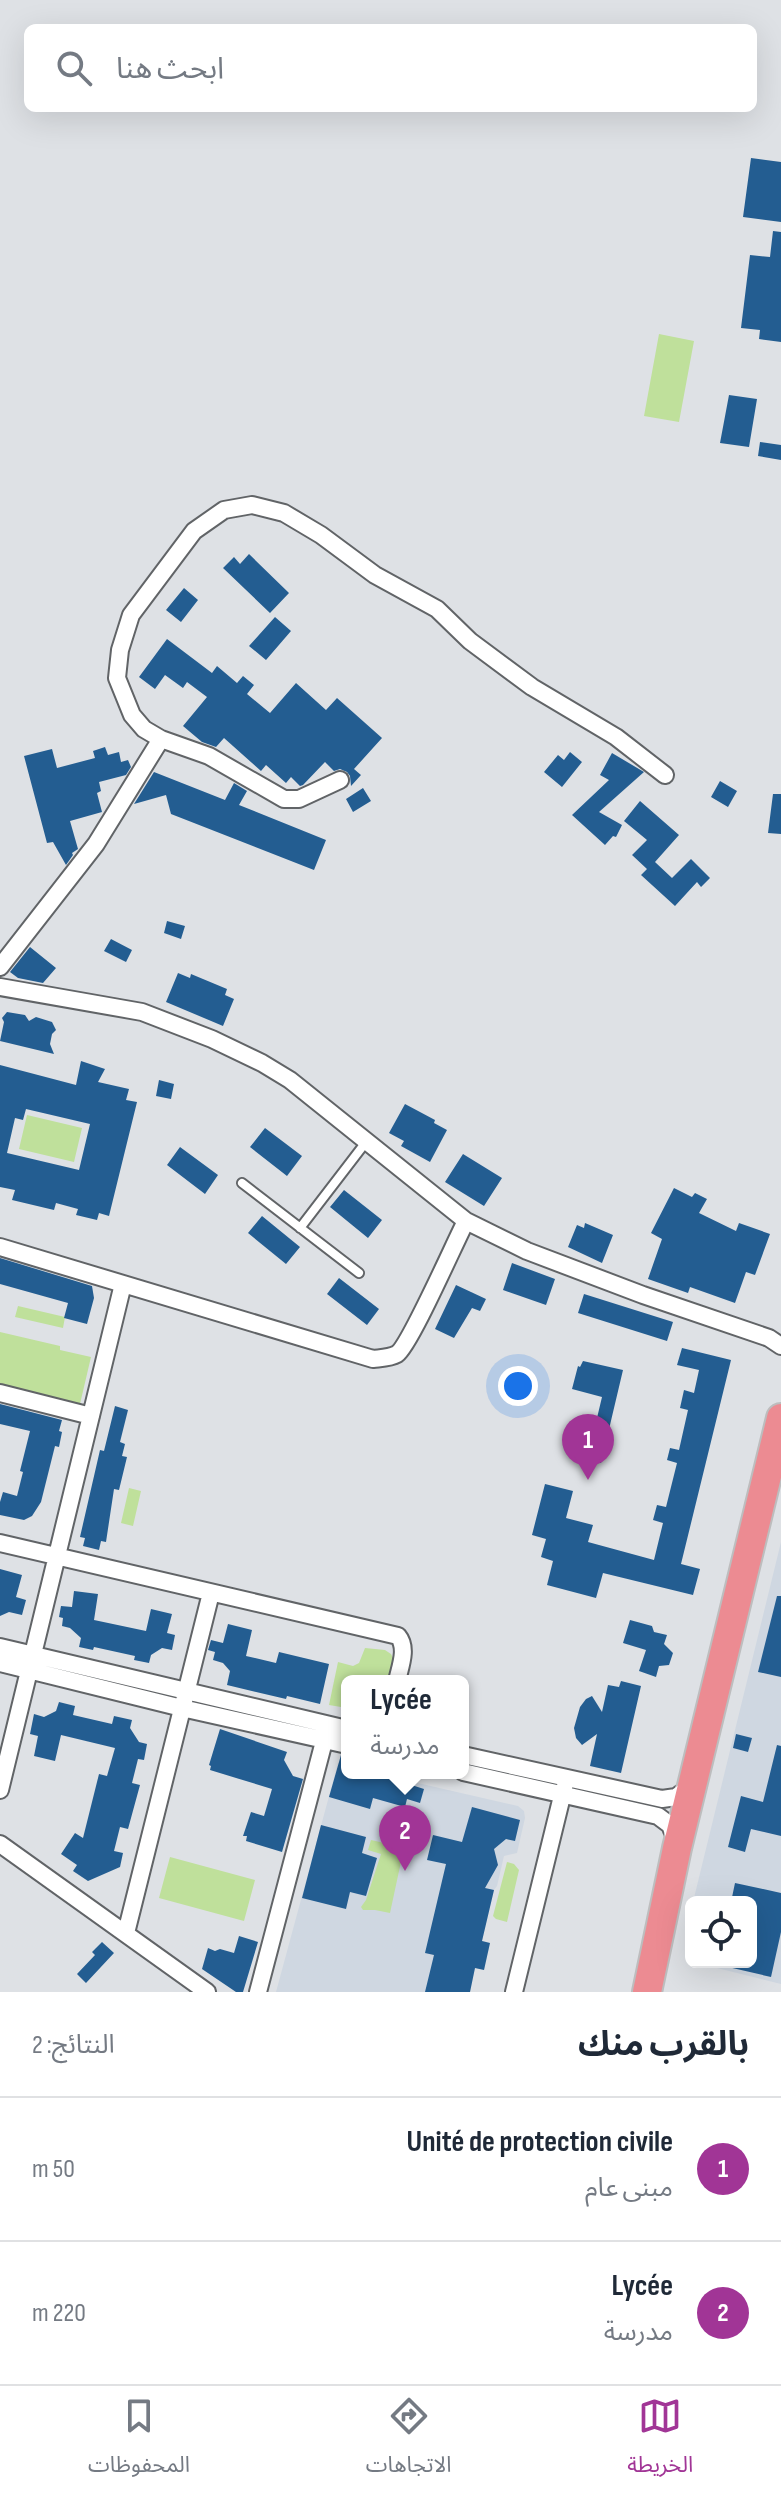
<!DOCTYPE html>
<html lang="ar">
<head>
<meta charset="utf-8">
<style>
  :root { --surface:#fff; --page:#f6f6f7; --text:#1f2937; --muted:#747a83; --line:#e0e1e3; --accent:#a13596 }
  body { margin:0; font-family:"Sofia Sans Condensed","Noto Sans Arabic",sans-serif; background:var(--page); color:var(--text); direction:rtl }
  .controls { position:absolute; right:24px; bottom:24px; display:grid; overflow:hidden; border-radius:12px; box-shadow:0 8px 32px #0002 }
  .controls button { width:72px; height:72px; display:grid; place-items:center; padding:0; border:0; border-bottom:2px solid var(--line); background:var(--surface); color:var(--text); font:40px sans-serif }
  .you { position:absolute; left:518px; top:1386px; width:28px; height:28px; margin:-20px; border:6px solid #fff; border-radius:50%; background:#1a73e8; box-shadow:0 0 0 12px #1a73e833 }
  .badge { display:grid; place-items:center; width:52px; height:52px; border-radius:50%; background:var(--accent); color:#fff; font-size:26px; font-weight:700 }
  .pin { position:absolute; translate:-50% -66px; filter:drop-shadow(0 2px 4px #0008) }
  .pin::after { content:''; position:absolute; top:42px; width:28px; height:24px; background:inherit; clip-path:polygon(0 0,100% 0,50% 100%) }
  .popup { position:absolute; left:341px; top:1675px; width:128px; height:104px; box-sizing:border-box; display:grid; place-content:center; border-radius:12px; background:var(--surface); filter:drop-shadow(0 2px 6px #0005); font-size:26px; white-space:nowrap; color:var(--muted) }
  .popup b { font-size:30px; color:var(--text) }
  .popup::after { content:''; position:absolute; left:50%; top:100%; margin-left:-16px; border:16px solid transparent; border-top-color:var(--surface) }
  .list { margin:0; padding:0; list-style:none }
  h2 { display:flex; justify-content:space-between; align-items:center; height:104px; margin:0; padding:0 32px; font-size:34px }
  h2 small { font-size:26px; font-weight:400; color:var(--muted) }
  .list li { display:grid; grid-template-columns:52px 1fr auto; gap:24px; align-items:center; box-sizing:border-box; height:144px; padding:0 32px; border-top:2px solid var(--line) }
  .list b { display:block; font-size:30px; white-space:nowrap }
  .list p { margin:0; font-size:26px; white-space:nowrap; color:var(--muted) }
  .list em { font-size:26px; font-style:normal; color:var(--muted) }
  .icon { flex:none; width:44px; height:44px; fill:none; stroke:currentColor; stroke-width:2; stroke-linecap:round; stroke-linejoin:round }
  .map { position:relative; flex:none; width:781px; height:1992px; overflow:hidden; direction:ltr }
  .search { position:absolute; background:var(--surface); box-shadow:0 8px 32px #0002; left:24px; right:24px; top:24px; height:88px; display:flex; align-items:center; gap:20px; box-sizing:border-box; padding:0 28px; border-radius:12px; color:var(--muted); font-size:30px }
  .sheet { height:392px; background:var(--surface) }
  nav { display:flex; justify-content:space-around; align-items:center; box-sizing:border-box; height:112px; border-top:2px solid var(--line); background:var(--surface); font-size:22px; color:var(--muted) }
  nav a { display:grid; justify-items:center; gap:4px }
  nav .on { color:var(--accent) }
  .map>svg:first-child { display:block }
</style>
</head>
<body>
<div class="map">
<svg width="781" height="1992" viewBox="0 0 781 1992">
  <rect width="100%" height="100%" fill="#dee1e5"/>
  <path fill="#cfd7e1" d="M781,1542V1984L693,1962H751V1902H693Z
    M338,1763L347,1765V1773H374L518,1806L524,1811L525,1818L517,1853L504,1856L497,1886L494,1890L482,1941L490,1943L484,1970L475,1968L470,1992H276Z"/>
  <path fill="#bfe09b" d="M659,334L694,341L679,422L644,416Z
    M27,1115L82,1128L74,1162L19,1149Z
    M18,1306L65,1317L63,1328L15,1317Z
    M0,1332L60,1346V1350L91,1357L80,1404L0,1385Z
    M129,1488L141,1491L133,1526L121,1523Z
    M365,1648L385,1650L391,1654L393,1658L388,1681H347V1708L329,1705L338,1662L353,1666L359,1663Z
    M394,1829L402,1835L405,1843L390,1913L375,1910H363L361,1907L366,1900L381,1854L368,1850L371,1840L384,1843Z
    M170,1857L255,1880L244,1921L159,1898Z
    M507,1862L514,1864L519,1870L507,1922L496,1919L493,1916Z"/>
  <path fill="#235d91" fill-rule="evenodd" d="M751,158L781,162V222L743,217Z
    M773,231L781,232V342L759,339L760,330L741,328L750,255L770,257Z
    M729,395L757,399L749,447L720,443Z
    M760,442L781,445V460L758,456Z
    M249,554L289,593L270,613L223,568L234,557L240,564Z
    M184,588L198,600L181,622L166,610Z
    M275,617L291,631L266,660L249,646Z
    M167,639L212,673L217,666L237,683L243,676L254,685L247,694L270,713L296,683L326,710L337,698L382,738L354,769L361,775L351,786L350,776L347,772L340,769L334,771L325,762L303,785L300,786L291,777L286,783L266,765L261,771L224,738L216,747L202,742L183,726L207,697L187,682L183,688L165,675L155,689L139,677Z
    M105,747L108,755L119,752L121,762L128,760L131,767L126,775L99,782L101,791L97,793L102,812L70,821L78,849L72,853L73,855L66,865L53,842L47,843L24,756L52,749L57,768L95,758L93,751Z
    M570,752L582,762L562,787L544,772L558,755L564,760Z
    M612,753L644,772L599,812L622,825L616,837L613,836L605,845L572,815L609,780L600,775Z
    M154,772L225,800L234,783L247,791L239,805L326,840L314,870L171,814L166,795L134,804Z
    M720,781L737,791L728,807L711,797Z
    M363,788L371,801L353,812L346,799Z
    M773,794H781V834L768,833Z
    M640,801L679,835L655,862L672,878L691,859L710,878L701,887L697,882L675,906L641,875L647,869L632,855L647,840L624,821Z
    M167,921L185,926L181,939L164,933Z
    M111,939L132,950L126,962L104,951Z
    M30,947L56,968L43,983L18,978L10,972Z
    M178,973L190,978L191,974L227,989L225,995L234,999L223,1026L166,1002Z
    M7,1012L25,1015L29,1021L36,1017L52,1022L56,1030L52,1034L50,1044L54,1054L0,1041L4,1022L2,1018Z
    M81,1061L105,1069L98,1082L129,1089L126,1100L137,1102L109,1216L99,1213L97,1220L76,1215L78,1209L56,1203L54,1210L12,1200L15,1190L0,1187V1065L76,1085ZM26,1109L90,1124L79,1170L7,1153L15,1118L23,1120Z
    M159,1080L174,1084L171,1099L156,1096Z
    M405,1104L435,1120L434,1123L447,1130L430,1162L401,1146L404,1141L389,1133Z
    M265,1128L302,1156L287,1176L250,1147Z
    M180,1147L218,1175L205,1194L167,1165Z
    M463,1154L502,1178L484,1206L445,1182Z
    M674,1188L692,1197L695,1193L707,1199L699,1213L736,1231L739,1223L770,1234L755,1275L746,1272L735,1303L690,1287L688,1293L648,1279L662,1239L651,1233Z
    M344,1190L382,1220L368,1238L330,1207Z
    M262,1216L300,1247L286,1264L248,1233Z
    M585,1223L613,1235L602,1263L568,1247L577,1225L584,1228Z
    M0,1258L92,1286L94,1298L87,1324L64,1318L68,1303L0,1284Z
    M512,1263L555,1279L546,1305L503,1290Z
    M339,1278L379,1309L367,1325L327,1294Z
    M456,1285L486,1299L480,1311L472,1308L454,1338L435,1329Z
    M584,1294L673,1322L667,1341L578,1313Z
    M682,1348L731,1360L681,1564L700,1569L693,1595L603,1573L596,1598L547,1585L553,1561L541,1557L546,1539L532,1535L545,1484L573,1491L566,1518L593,1525L588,1542L654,1560L663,1523L653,1520L657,1505L666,1507L677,1463L667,1460L670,1448L679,1450L688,1410L680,1408L684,1390L694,1393L699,1370L677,1365Z
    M583,1361L623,1370L601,1463L587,1460L602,1397L572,1389L578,1366L580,1367Z
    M0,1404L62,1420L59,1431L62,1432L59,1447L55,1446L41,1502L32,1516L24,1520L0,1515V1502L3,1492L17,1496L23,1472L20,1471L30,1431L0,1424Z
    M115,1406L128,1410L120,1442L125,1444L122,1456L127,1457L119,1490L114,1489L106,1542L101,1541L99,1550L83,1546L85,1538L80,1537L100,1450L104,1451Z
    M0,1569L22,1575L16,1597L26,1600L22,1615L9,1612L0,1616Z
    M74,1591L98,1594L94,1620L146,1631L151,1609L172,1614L167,1633L175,1635L172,1650L162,1648L151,1655L149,1663L134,1660L135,1656L94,1647L93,1650L79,1647L81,1638L70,1628L62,1626L63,1618L59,1617L61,1606L72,1607Z
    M777,1596H781V1677L758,1672Z
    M630,1620L652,1626L654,1632L667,1635L664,1644L673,1653L669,1665L659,1666L656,1677L639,1671L646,1650L623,1643Z
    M228,1624L252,1630L246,1656L276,1663L279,1652L329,1664L320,1704L287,1696L286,1699L227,1685L230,1671L223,1663L213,1660L215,1652L208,1650L211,1640L223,1643Z
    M621,1681L641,1686L621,1773L590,1766L597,1734L582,1745L576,1738L574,1728L580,1707L586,1699L592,1696L602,1712L608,1685L619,1687Z
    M59,1702L75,1706L73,1715L112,1724L114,1716L132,1720L130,1728L139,1742L147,1744L144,1760L138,1759L132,1783L140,1785L128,1829L120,1827L114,1851L123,1853L120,1867L88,1881L73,1871L77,1865L61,1854L75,1833L83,1838L99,1774L107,1776L115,1748L61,1735L55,1761L34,1756L38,1736L30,1734L34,1714L44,1717L56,1711Z
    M220,1729L287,1752L284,1760L293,1776L303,1779L282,1852L246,1841L247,1836H243L251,1812L264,1816L272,1789L210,1770L211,1766L209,1765Z
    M736,1734L752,1738L748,1752L733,1748Z
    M777,1745L781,1746V1836L751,1829L745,1852L728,1847L741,1796L763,1802Z
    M341,1755L347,1756V1773H374L424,1789L420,1803L407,1799L405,1807L373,1798L370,1809L329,1797Z
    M472,1807L520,1820L515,1841L506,1839L494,1849L498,1865L485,1888L494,1890L482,1941L490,1943L484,1970L475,1968L470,1992H425L434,1955L425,1953L446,1864L427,1860L433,1835L462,1842Z
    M321,1825L366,1837L362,1853L377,1858L366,1896L350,1892L346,1909L302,1898Z
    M735,1883L781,1893V1932L771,1977L728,1967L729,1962H751V1902H731Z
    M239,1936L258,1942L243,1992H236L202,1969L208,1948L215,1951L220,1949L234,1953Z
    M102,1942L114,1953L86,1983L77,1974L95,1955L92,1952Z"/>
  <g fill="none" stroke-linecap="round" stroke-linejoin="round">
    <defs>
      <path id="service" d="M242,1183L359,1273
        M300,1228L366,1142"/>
      <path id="minor" d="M161,739L144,729L132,715L117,678L120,650L131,615L194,531L224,510L252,505L284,513L321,535L375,575L437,609L470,641L532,687L616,737L665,775
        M0,967L96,844L161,739L209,756L284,799H299L340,780
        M0,987L142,1012L212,1039L262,1063L290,1080L466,1221L527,1251L643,1295L769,1338L781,1346
        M0,1247L373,1359C381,1358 390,1358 397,1354C410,1345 455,1242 466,1221
        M0,1393L91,1416
        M0,1543L398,1636C408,1648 400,1667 397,1681
        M0,1647L347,1729
        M0,1663L182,1708L347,1745
        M463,1755L662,1799L676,1797L691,1786
        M463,1772L658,1816L670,1825L677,1843
        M0,1790L123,1284
        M0,1844L207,1992
        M126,1933L211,1593
        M258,1992L327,1730
        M514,1992L564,1788"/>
      <path id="trunk" d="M647,1992L677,1848L781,1418"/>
    </defs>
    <use href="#service" stroke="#616467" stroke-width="12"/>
    <use href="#minor" stroke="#616467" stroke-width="20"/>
    <use href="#trunk" stroke="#bdbdbe" stroke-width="32"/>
    <use href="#service" stroke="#fff" stroke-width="8"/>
    <use href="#minor" stroke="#fff" stroke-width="16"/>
    <use href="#trunk" stroke="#ec8b92" stroke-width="28"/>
  </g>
</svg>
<div class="controls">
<button><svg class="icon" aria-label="locate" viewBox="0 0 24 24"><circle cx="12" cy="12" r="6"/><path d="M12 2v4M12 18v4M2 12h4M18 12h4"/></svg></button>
</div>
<div class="you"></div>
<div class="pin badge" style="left:588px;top:1480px">1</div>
<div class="pin badge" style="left:405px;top:1871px">2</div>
<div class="popup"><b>Lycée</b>مدرسة</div>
<div class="search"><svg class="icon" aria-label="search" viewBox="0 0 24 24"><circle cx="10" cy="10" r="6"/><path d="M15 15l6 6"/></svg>ابحث هنا</div>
</div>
<section class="sheet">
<h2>بالقرب منك<small>النتائج: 2</small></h2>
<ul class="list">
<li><span class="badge">1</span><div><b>Unité de protection civile</b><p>مبنى عام</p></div><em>50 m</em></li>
<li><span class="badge">2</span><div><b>Lycée</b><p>مدرسة</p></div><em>220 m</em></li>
</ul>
</section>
<nav>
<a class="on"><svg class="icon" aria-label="map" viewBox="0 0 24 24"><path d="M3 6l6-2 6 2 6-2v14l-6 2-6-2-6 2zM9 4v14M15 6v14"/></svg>الخريطة</a>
<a><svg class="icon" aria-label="directions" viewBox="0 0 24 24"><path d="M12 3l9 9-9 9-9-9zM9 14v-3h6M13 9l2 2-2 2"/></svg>الاتجاهات</a>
<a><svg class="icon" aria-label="saved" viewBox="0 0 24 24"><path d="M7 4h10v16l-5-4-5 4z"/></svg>المحفوظات</a>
</nav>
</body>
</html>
